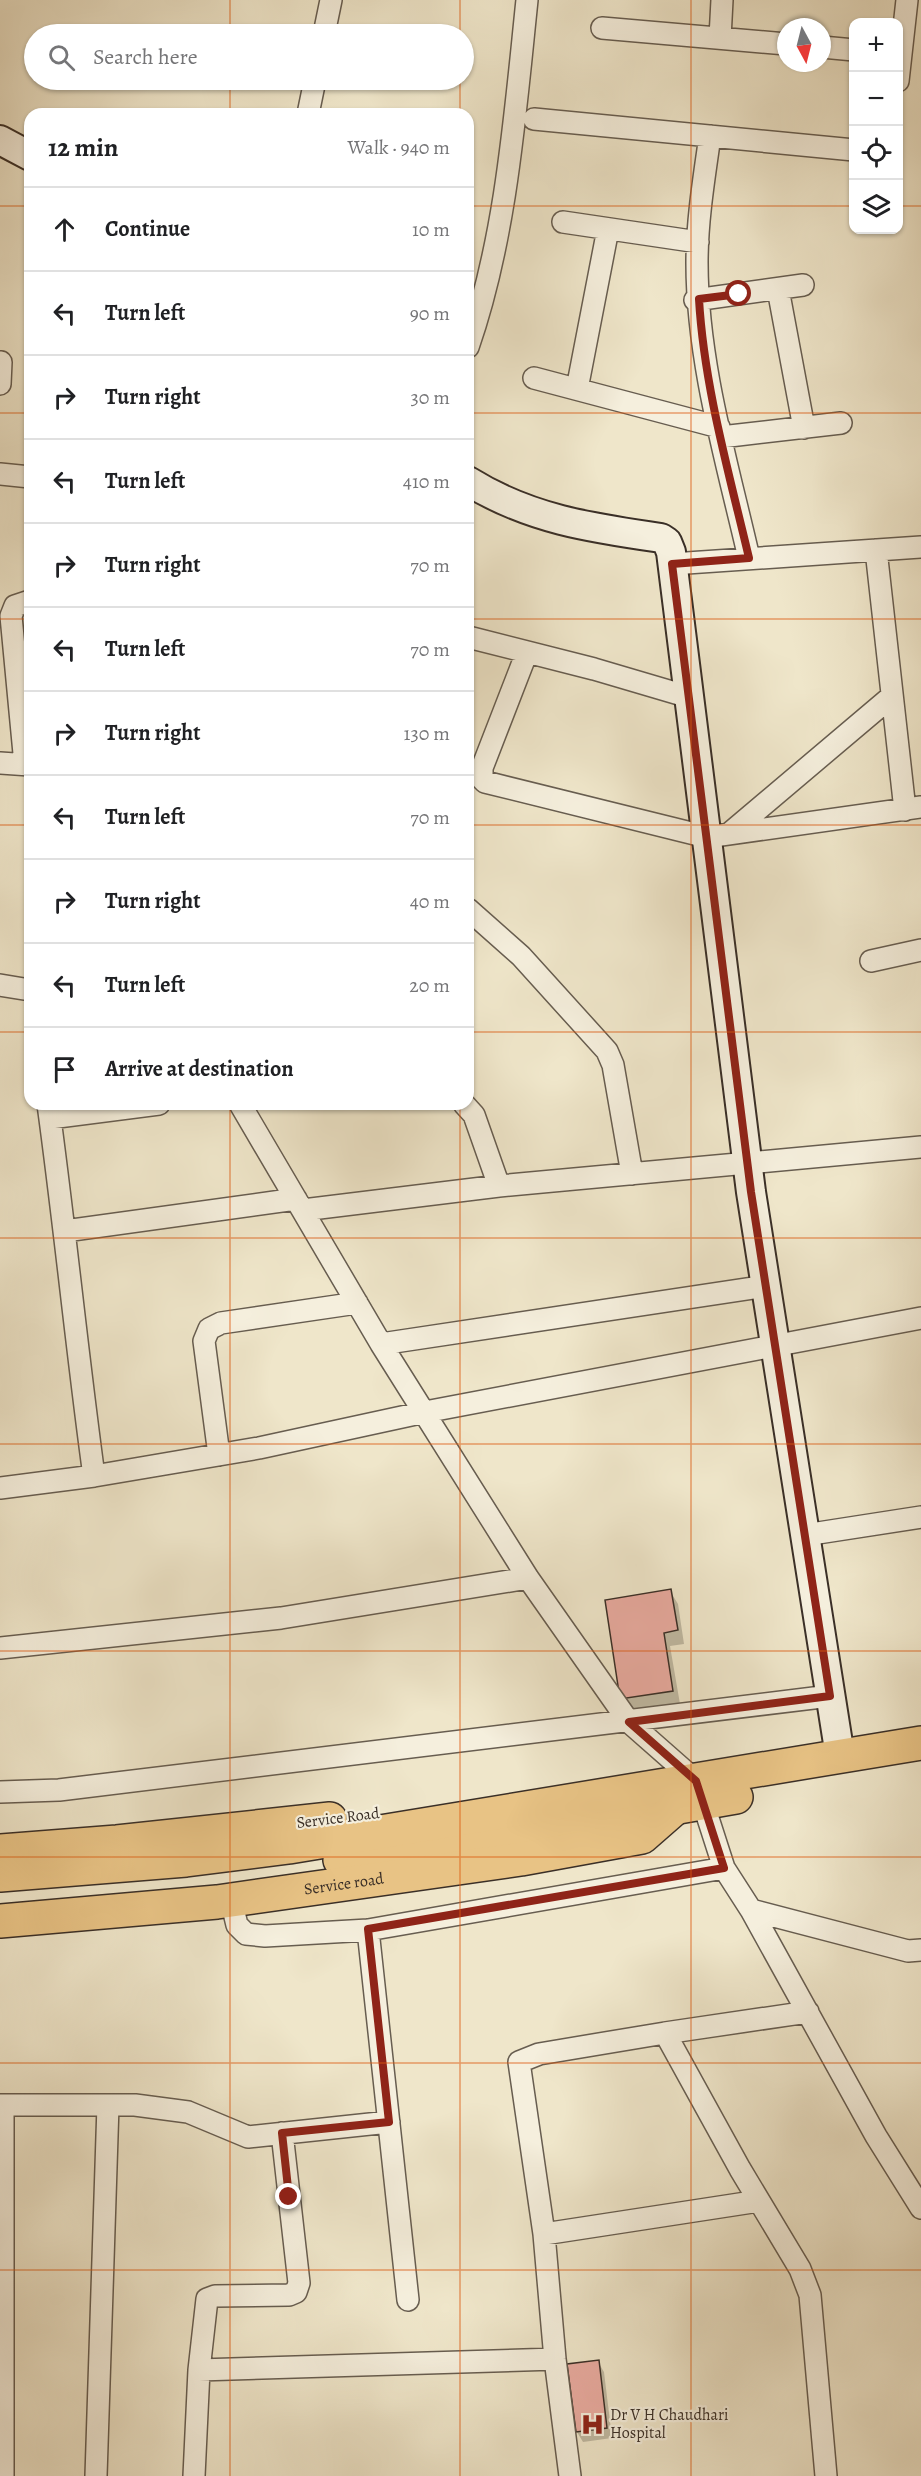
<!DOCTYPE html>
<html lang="en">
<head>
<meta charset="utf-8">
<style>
  :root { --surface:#fff; --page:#f2f2f2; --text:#202124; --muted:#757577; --line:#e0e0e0 }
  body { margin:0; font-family:Alegreya,serif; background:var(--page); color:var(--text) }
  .controls { position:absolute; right:18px; top:18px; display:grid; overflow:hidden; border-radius:12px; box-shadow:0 2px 4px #0004 }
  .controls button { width:54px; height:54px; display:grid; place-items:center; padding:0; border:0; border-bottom:2px solid var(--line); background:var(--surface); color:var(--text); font:30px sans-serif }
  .compass { position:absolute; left:777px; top:18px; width:54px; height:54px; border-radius:50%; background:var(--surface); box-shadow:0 2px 4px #0004; rotate:173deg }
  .stop { position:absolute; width:18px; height:18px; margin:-14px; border:4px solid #8f2418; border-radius:50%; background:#fff }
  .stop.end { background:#8f2418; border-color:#fff; box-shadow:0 2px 6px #0008 }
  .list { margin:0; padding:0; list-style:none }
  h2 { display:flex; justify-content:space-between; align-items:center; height:78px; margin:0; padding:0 24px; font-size:26px }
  h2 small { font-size:20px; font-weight:400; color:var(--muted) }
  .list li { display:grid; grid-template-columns:39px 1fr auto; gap:18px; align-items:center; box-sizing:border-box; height:84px; padding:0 24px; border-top:2px solid var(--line) }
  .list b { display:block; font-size:22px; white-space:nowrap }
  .list em { font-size:20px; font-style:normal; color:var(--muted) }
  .icon { flex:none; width:33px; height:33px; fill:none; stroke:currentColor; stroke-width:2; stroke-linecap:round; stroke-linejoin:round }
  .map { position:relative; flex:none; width:921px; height:2476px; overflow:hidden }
  .search { position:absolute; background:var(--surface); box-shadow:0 2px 4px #0004; left:24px; top:24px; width:450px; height:66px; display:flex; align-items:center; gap:15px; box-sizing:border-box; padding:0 21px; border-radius:33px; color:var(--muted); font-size:22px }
  .panel { position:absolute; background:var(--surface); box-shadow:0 2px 4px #0004; left:24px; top:108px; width:450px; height:1002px; border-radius:18px }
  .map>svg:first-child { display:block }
</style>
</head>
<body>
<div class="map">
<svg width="921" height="2476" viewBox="0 0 921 2476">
  <rect width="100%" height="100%" fill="#efe6ca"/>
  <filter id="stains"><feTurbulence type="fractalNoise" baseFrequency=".00333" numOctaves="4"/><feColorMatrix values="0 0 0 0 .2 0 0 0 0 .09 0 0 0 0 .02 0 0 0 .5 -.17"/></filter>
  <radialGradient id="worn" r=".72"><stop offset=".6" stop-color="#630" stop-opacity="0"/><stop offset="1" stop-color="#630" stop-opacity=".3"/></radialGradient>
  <path fill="#0003" d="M670,1591L678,1604L684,1644L670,1646L680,1704L629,1712L622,1699Z
    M598,2362L604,2372L612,2438L583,2442L577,2432Z"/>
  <path fill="#e8aa9f" stroke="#3a2f27" stroke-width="1.5" d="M671,1589L678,1630L664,1633L673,1691L620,1699L605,1600Z
    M599,2360L607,2428L576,2432L567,2364Z"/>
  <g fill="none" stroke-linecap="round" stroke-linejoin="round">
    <defs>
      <path id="street" d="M602,28L786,44
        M324,34L331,0
        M720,38L722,0
        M822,47L854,50
        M898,81L907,0
        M308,114L315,80
        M534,119L854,150
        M710,136C704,178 697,221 697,263C697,362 727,462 749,558
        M563,222L698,242
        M778,289L804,428
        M695,300L803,285
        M468,347C506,238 515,115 527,0
        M534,378L719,427
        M0,384L1,362
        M577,389L608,229
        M721,437L841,423
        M0,474L30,477
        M876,550L905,810
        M672,564L921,547
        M468,637L594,669L689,697
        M527,652L482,768V779L485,782L707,837L921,807
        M0,763L30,765
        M25,764L11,616L15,606L30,601
        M730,833L892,696
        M468,909L521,956L607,1051L613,1065L632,1174
        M871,961L921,950
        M0,985L30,990
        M48,1104C65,1228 77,1352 94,1476
        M240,1104L381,1344L528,1578L629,1722L696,1781L724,1868L751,1910L876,2136L921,2208
        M464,1104L474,1115L499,1186
        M50,1118L159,1104
        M303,1210L499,1186L921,1147
        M65,1231L296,1199
        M381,1344L766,1286
        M219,1455L204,1341L209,1329L221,1323L357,1303
        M0,1488L94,1476L259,1448L425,1412L921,1318
        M805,1535L921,1517
        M0,1648L281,1618L528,1578
        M0,1792L59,1790L830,1696
        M231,1900L237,1925L246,1934L265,1936L368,1930L724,1868
        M751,1910L908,1951L921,1950
        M368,1930L408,2300
        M665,2033L808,2012
        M0,2105H135L188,2112L248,2137L389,2122
        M544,2234L759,2201
        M199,2370L207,2299L215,2296L289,2295L296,2292L299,2283L282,2133
        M3,2476V2105
        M96,2476L108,2105
        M194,2476L199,2370L555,2359
        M570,2476L555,2359L544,2234L519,2062L539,2054L665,2033L740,2169L800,2269L810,2295L826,2476"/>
      <path id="secondary" d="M0,140L30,156
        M468,481C529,519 591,528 661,538L667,542L671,552L751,1192L840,1756"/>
      <g id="highway">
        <path d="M0,1851L117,1842L330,1819"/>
        <path d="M340,1860L478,1842L736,1797"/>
        <path d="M0,1875L186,1860L289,1847L921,1743"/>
        <path id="s1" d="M0,1921L217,1902L521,1859L642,1837L674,1809"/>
      </g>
    </defs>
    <use href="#street" stroke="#675d50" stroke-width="24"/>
    <use href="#secondary" stroke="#3a2f27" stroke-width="32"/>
    <use href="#highway" stroke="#3a2f27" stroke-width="36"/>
    <use href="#street" stroke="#f5efdd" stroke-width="21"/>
    <use href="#secondary" stroke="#f5efdd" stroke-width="28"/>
    <use href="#highway" stroke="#e8c385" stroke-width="33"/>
  </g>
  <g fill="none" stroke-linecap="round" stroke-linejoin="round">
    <path stroke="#8f2418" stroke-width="8" d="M289,2197L282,2133L389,2122L368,1929L724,1868L696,1781L629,1722L830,1696L751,1192L672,564L749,558C729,473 704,386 699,299L739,294"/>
  </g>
  <path fill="none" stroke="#df570d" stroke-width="1.5" stroke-opacity="0.55" d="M230,0V34M460,0V34M691,0V2476M230,80V114M460,80V114M0,206H30M468,206H854M898,206H921M0,413H30M468,413H921M0,619H30M468,619H921M0,825H30M468,825H921M0,1032H30M468,1032H921M230,1104V2476M460,1104V2476M0,1238H921M0,1444H921M0,1651H921M0,1857H921M0,2063H921M0,2270H921"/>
  <defs>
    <symbol id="hospital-bare" viewBox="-9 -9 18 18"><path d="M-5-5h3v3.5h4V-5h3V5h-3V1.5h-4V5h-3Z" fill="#8f2418" stroke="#f5efdd" stroke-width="2.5" paint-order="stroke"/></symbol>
  </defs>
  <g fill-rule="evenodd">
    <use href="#hospital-bare" x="576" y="2408" width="33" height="33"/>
  </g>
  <g text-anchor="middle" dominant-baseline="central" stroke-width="4.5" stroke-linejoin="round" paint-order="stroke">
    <g font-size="16" fill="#3a2f27" stroke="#f5efdd">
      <text transform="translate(338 1818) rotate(-7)">Service Road</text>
      <text stroke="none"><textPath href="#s1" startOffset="346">Service road</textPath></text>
    </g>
    <g font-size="16" fill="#3a2f27" stroke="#f5efdd" text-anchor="start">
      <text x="610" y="2415">Dr V H Chaudhari<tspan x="610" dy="18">Hospital</tspan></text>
    </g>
  </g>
  <rect width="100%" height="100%" filter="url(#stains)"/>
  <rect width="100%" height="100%" fill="url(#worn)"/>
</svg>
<div class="controls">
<button>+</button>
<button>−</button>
<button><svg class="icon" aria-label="locate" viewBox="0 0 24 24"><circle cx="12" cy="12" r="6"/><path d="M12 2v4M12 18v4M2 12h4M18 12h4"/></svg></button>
<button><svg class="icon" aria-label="layers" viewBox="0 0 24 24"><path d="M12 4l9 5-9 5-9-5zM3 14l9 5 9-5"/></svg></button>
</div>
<svg class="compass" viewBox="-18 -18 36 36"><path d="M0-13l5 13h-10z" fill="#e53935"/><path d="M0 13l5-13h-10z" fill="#757577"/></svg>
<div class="stop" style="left:739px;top:294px"></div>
<div class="stop end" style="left:289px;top:2197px"></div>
<div class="search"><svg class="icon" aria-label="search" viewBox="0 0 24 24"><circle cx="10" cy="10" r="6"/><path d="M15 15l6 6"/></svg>Search here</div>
<section class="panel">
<h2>12 min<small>Walk · 940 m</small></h2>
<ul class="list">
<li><svg class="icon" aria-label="ahead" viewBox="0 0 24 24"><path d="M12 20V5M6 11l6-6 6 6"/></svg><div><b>Continue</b></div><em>10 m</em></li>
<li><svg class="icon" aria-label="left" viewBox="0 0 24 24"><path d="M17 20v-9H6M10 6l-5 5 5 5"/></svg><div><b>Turn left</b></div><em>90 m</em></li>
<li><svg class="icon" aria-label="right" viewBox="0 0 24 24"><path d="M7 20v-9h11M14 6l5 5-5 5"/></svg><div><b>Turn right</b></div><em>30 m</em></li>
<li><svg class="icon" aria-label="left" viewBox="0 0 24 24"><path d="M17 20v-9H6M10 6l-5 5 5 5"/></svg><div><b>Turn left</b></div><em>410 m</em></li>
<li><svg class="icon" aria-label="right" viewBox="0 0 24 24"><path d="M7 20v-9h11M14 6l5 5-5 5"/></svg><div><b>Turn right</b></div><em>70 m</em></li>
<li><svg class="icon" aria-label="left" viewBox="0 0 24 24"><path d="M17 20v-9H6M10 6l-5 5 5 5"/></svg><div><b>Turn left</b></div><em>70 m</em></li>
<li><svg class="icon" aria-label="right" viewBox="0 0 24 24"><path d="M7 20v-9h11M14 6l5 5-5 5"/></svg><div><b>Turn right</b></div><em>130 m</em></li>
<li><svg class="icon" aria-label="left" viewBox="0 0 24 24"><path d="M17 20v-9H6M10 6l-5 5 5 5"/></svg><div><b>Turn left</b></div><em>70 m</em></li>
<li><svg class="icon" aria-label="right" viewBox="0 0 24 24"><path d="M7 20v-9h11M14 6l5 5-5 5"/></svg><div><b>Turn right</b></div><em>40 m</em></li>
<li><svg class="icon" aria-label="left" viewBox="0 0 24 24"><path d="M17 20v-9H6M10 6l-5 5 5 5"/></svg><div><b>Turn left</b></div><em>20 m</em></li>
<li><svg class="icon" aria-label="arrive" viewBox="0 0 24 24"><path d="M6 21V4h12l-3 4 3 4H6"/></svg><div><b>Arrive at destination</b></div></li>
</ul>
</section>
</div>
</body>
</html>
